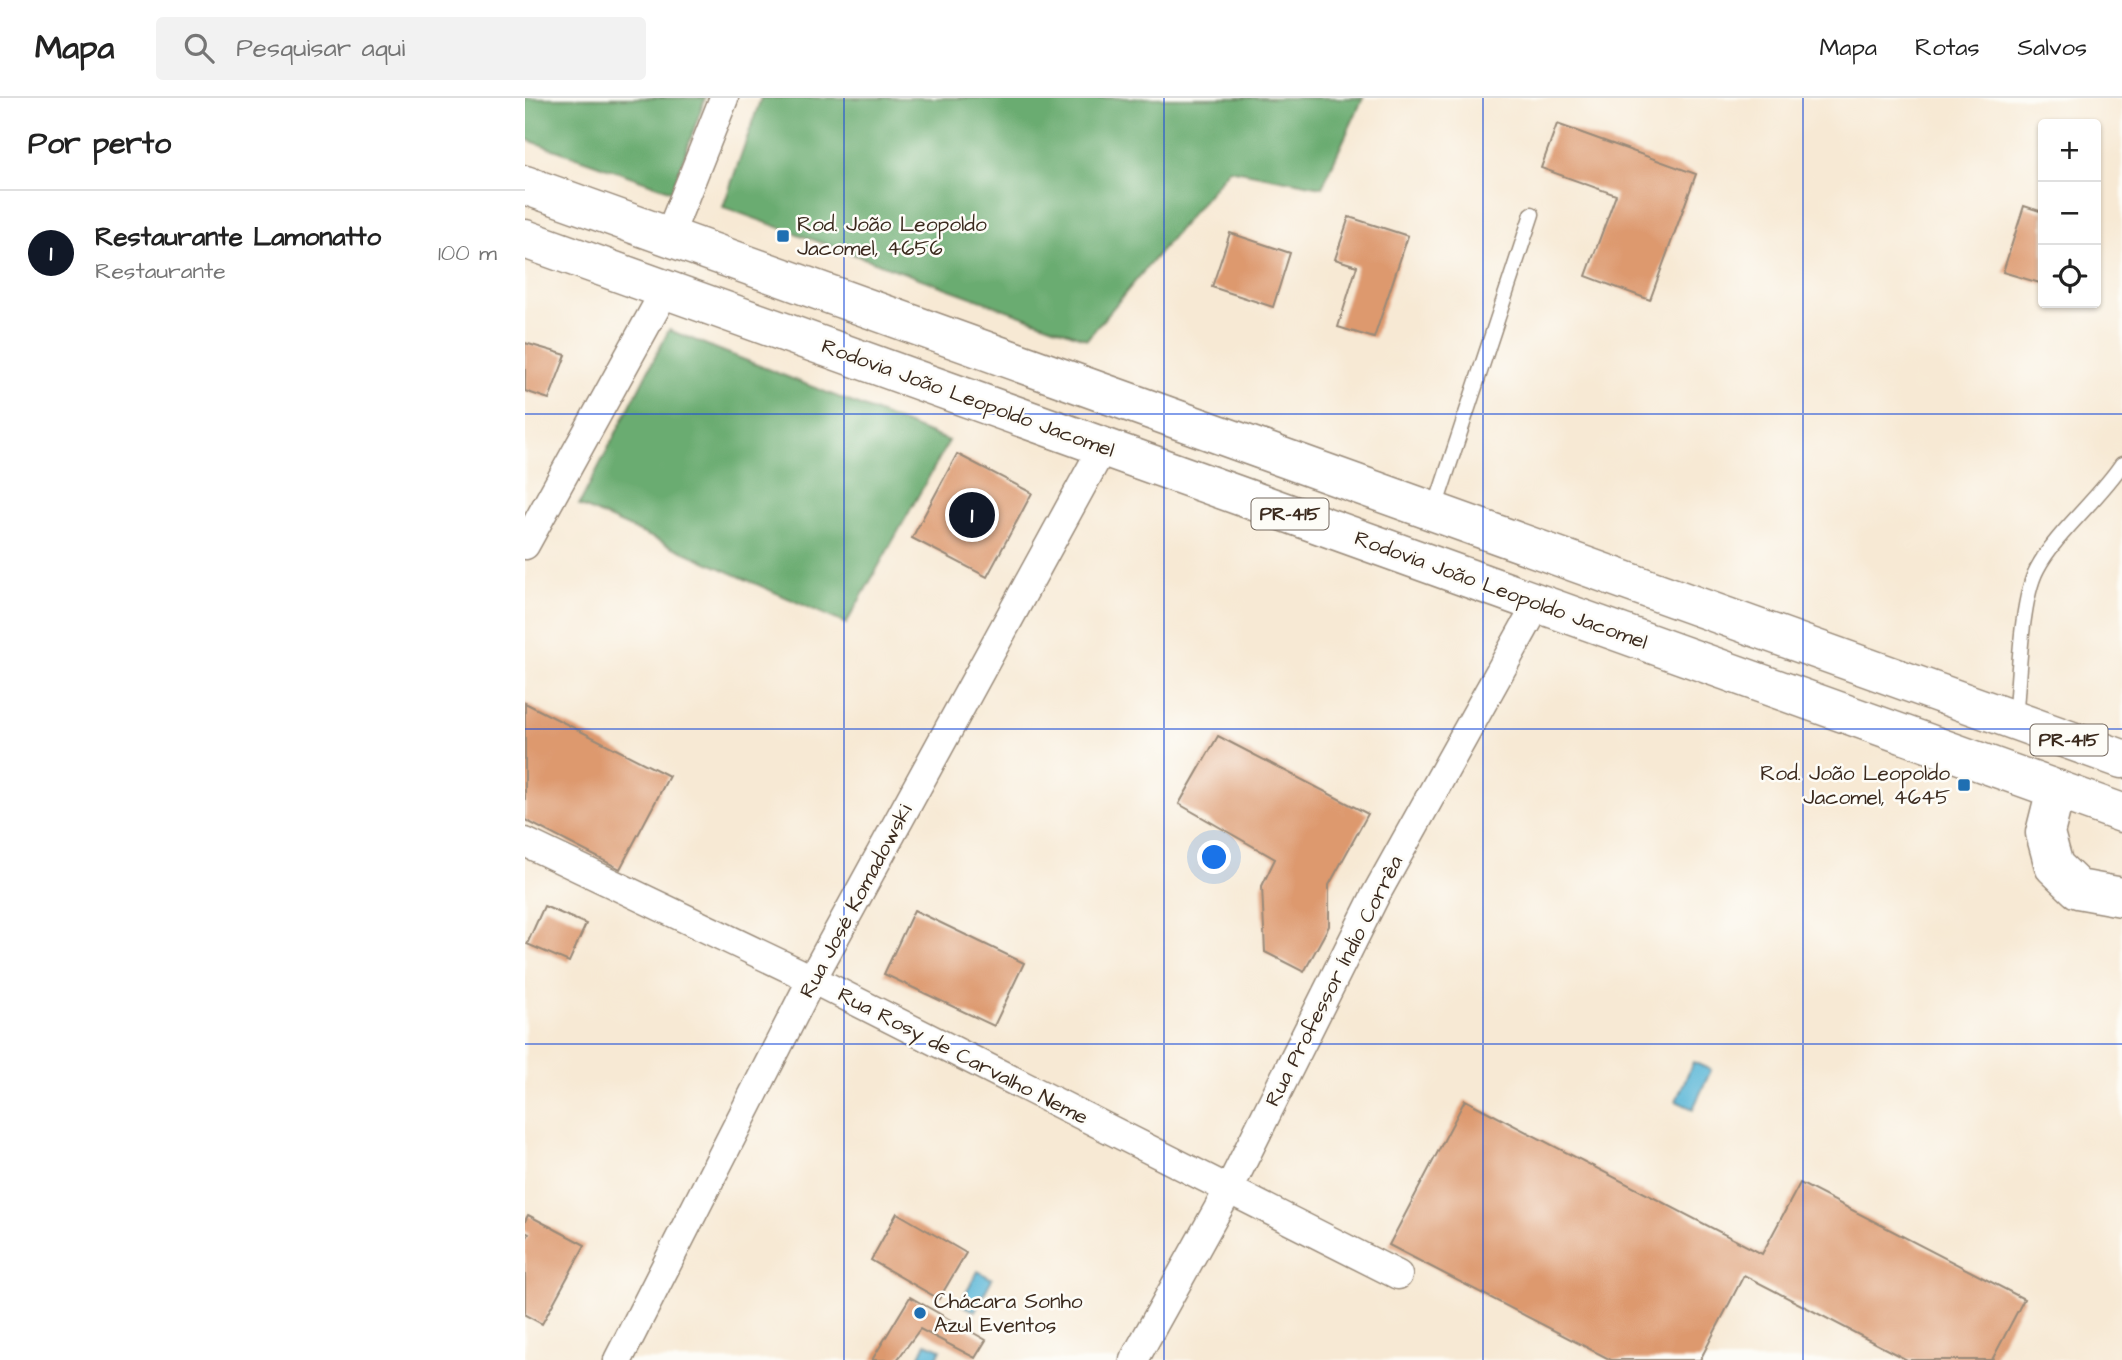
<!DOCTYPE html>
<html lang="pt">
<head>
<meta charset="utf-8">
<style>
  :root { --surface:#fff; --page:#f2f2f2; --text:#222; --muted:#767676; --line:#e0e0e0; --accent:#111827 }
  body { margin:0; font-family:"Architects Daughter",sans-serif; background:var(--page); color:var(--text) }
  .controls { position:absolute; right:21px; top:21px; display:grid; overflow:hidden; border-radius:7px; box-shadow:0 2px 5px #0004 }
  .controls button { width:63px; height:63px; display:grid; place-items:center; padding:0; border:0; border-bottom:2px solid var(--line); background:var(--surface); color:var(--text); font:35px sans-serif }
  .you { position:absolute; left:690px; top:760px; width:24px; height:24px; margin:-18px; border:5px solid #fff; border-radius:50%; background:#1a73e8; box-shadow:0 0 0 10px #1a73e833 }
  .badge { display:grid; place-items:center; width:46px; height:46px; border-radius:50%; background:var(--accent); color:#fff; font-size:23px; font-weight:700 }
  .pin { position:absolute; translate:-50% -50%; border:4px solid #fff; box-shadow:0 2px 7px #0006 }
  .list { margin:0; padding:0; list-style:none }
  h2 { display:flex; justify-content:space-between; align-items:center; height:91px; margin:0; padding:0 28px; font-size:30px }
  h2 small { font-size:23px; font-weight:400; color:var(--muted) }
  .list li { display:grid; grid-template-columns:46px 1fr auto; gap:21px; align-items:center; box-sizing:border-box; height:126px; padding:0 28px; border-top:2px solid var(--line) }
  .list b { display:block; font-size:26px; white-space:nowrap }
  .list p { margin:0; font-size:23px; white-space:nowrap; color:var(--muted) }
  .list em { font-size:23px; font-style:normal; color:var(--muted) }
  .icon { flex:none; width:38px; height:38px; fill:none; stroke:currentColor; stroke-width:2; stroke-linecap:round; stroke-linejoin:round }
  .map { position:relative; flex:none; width:1597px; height:1262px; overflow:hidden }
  header { display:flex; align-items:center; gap:42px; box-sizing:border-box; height:98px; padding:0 35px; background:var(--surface); border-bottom:2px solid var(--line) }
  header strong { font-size:33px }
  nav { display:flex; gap:38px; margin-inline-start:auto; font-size:24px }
  .search { width:490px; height:63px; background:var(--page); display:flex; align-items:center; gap:18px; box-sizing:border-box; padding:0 24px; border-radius:7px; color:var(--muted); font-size:26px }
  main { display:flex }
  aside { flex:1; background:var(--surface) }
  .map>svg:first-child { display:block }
</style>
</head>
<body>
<header>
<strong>Mapa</strong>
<div class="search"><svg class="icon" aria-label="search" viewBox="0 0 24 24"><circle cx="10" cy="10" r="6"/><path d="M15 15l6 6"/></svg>Pesquisar aqui</div>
<nav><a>Mapa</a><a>Rotas</a><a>Salvos</a></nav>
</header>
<main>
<aside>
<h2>Por perto<small></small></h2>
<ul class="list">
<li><span class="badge">1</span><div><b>Restaurante Lamonatto</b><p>Restaurante</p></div><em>100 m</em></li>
</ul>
</aside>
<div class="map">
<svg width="1597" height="1262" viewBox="0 0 1597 1262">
  <rect width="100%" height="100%" fill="#fdfcf7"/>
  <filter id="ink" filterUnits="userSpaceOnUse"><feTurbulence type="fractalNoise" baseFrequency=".0143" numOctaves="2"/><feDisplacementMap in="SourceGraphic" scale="14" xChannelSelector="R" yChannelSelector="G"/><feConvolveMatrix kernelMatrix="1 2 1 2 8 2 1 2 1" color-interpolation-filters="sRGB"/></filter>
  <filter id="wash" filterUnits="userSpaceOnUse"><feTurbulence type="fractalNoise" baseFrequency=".00686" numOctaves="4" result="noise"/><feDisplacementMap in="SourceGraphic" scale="28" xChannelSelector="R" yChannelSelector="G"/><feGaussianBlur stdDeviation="1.57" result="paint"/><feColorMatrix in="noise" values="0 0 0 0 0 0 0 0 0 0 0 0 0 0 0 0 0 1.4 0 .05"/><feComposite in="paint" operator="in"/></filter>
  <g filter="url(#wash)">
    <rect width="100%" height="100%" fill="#f7e9d4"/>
    <path fill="#6aac71" stroke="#526b48" stroke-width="2" d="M0,0H180L147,93L0,41Z
      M236,0H838L797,89L704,71L562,241L198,109Z
      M144,232L424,343L321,526L54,407Z"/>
    <path fill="#59b6d7" stroke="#4a707a" stroke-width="2" d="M1168,964L1186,972L1168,1011L1151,1003Z
      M453,1173L467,1181L450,1213L435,1206Z
      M401,1245L416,1251L411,1262H393Z"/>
    <g id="blocks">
      <path fill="#dd996e" d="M1032,26L1171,76L1125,202L1061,178L1091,97L1016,70Z
        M1499,108L1518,114V186L1478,174Z
        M824,119L883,138L849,240L813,229L832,168L810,161Z
        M705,135L765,155L748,209L687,189Z
        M0,245L41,257L24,301L0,293Z
        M432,356L507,395L462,479L387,440Z
        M0,605L144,678L95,771L0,722Z
        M693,638L843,716L804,787V828L779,874L740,854L737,788L750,761L654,706Z
        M19,808L61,826L44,864L2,846Z
        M389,812L499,865L469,928L359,876Z
        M940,1002L1237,1156L1275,1085L1499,1201L1467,1262H1382L1219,1177L1175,1262H1086L864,1147Z
        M372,1115L441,1155L414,1201L346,1162Z
        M3,1117L60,1147L17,1226L0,1217V1143L4,1136L0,1134V1123Z
        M385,1199L461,1242L450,1260L395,1231L372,1262H347Z"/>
    </g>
  </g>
  <g filter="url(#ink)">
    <use href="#blocks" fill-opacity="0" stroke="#998a79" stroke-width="2"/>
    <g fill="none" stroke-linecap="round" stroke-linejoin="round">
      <defs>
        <path id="service" d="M909,413L1007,116
          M1490,622C1494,583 1495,503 1512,471C1530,436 1573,402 1597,366"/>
        <path id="minor" d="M144,138L199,0
          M0,447L141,191
          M0,744L287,881L873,1177
          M93,1262L287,881L578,349
          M609,1262L703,1093L850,798L1013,505"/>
        <path id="trunk" d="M0,87L1597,661
          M0,141L1597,715
          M1531,691L1520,735L1529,768L1553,791L1597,799"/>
      </defs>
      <use href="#service" stroke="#998a79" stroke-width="17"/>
      <use href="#minor" stroke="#998a79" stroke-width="31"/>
      <use href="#trunk" stroke="#998a79" stroke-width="41"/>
      <use href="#service" stroke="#fff" stroke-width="14"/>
      <use href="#minor" stroke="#fff" stroke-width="28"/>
      <use href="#trunk" stroke="#fff" stroke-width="38"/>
    </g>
  </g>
  <path fill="none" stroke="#1d4ed8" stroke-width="2" stroke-opacity="0.55" d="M319,0V1262M639,0V1262M958,0V1262M1278,0V1262M0,316H1597M0,631H1597M0,946H1597"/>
  <g fill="#1f6fb2" stroke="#fdfcf7" stroke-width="2.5">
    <rect x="251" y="131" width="14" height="14" rx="3.5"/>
    <rect x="1432" y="680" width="14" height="14" rx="3.5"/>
    <circle cx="395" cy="1215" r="7"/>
  </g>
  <g text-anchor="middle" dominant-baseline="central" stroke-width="5" stroke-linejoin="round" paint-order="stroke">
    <g fill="#fdfcf7" stroke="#75695f" stroke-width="2">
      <rect x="726.5" y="400.5" width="77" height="31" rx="5"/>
      <rect x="1505.5" y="626.5" width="77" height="31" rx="5"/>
    </g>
    <g font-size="19" font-weight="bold" fill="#3b2a1e">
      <text x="765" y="416">PR-415</text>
      <text x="1544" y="642">PR-415</text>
    </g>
    <g font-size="21" fill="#3b2a1e" stroke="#fdfcf7" text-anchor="start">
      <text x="272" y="126">Rod. João Leopoldo<tspan x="272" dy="24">Jacomel, 4656</tspan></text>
      <text x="1425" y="675" text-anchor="end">Rod. João Leopoldo<tspan x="1425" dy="24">Jacomel, 4645</tspan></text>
      <text x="409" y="1203">Chácara Sonho<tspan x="409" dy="24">Azul Eventos</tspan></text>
    </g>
    <g font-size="21" fill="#3b2a1e" stroke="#fdfcf7">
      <text transform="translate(443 300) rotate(20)">Rodovia João Leopoldo Jacomel</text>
      <text transform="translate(976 492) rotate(20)">Rodovia João Leopoldo Jacomel</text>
      <text transform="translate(331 803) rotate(-62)">Rua José Komadowski</text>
      <text transform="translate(809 883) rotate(-63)">Rua Professor Índio Corrêa</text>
      <text transform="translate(438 958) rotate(27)">Rua Rosy de Carvalho Neme</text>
    </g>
  </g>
</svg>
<div class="controls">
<button>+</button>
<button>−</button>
<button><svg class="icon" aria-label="locate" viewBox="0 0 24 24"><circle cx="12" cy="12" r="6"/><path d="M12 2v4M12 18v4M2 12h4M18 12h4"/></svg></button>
</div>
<div class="you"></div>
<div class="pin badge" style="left:447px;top:417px">1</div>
</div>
</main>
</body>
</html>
